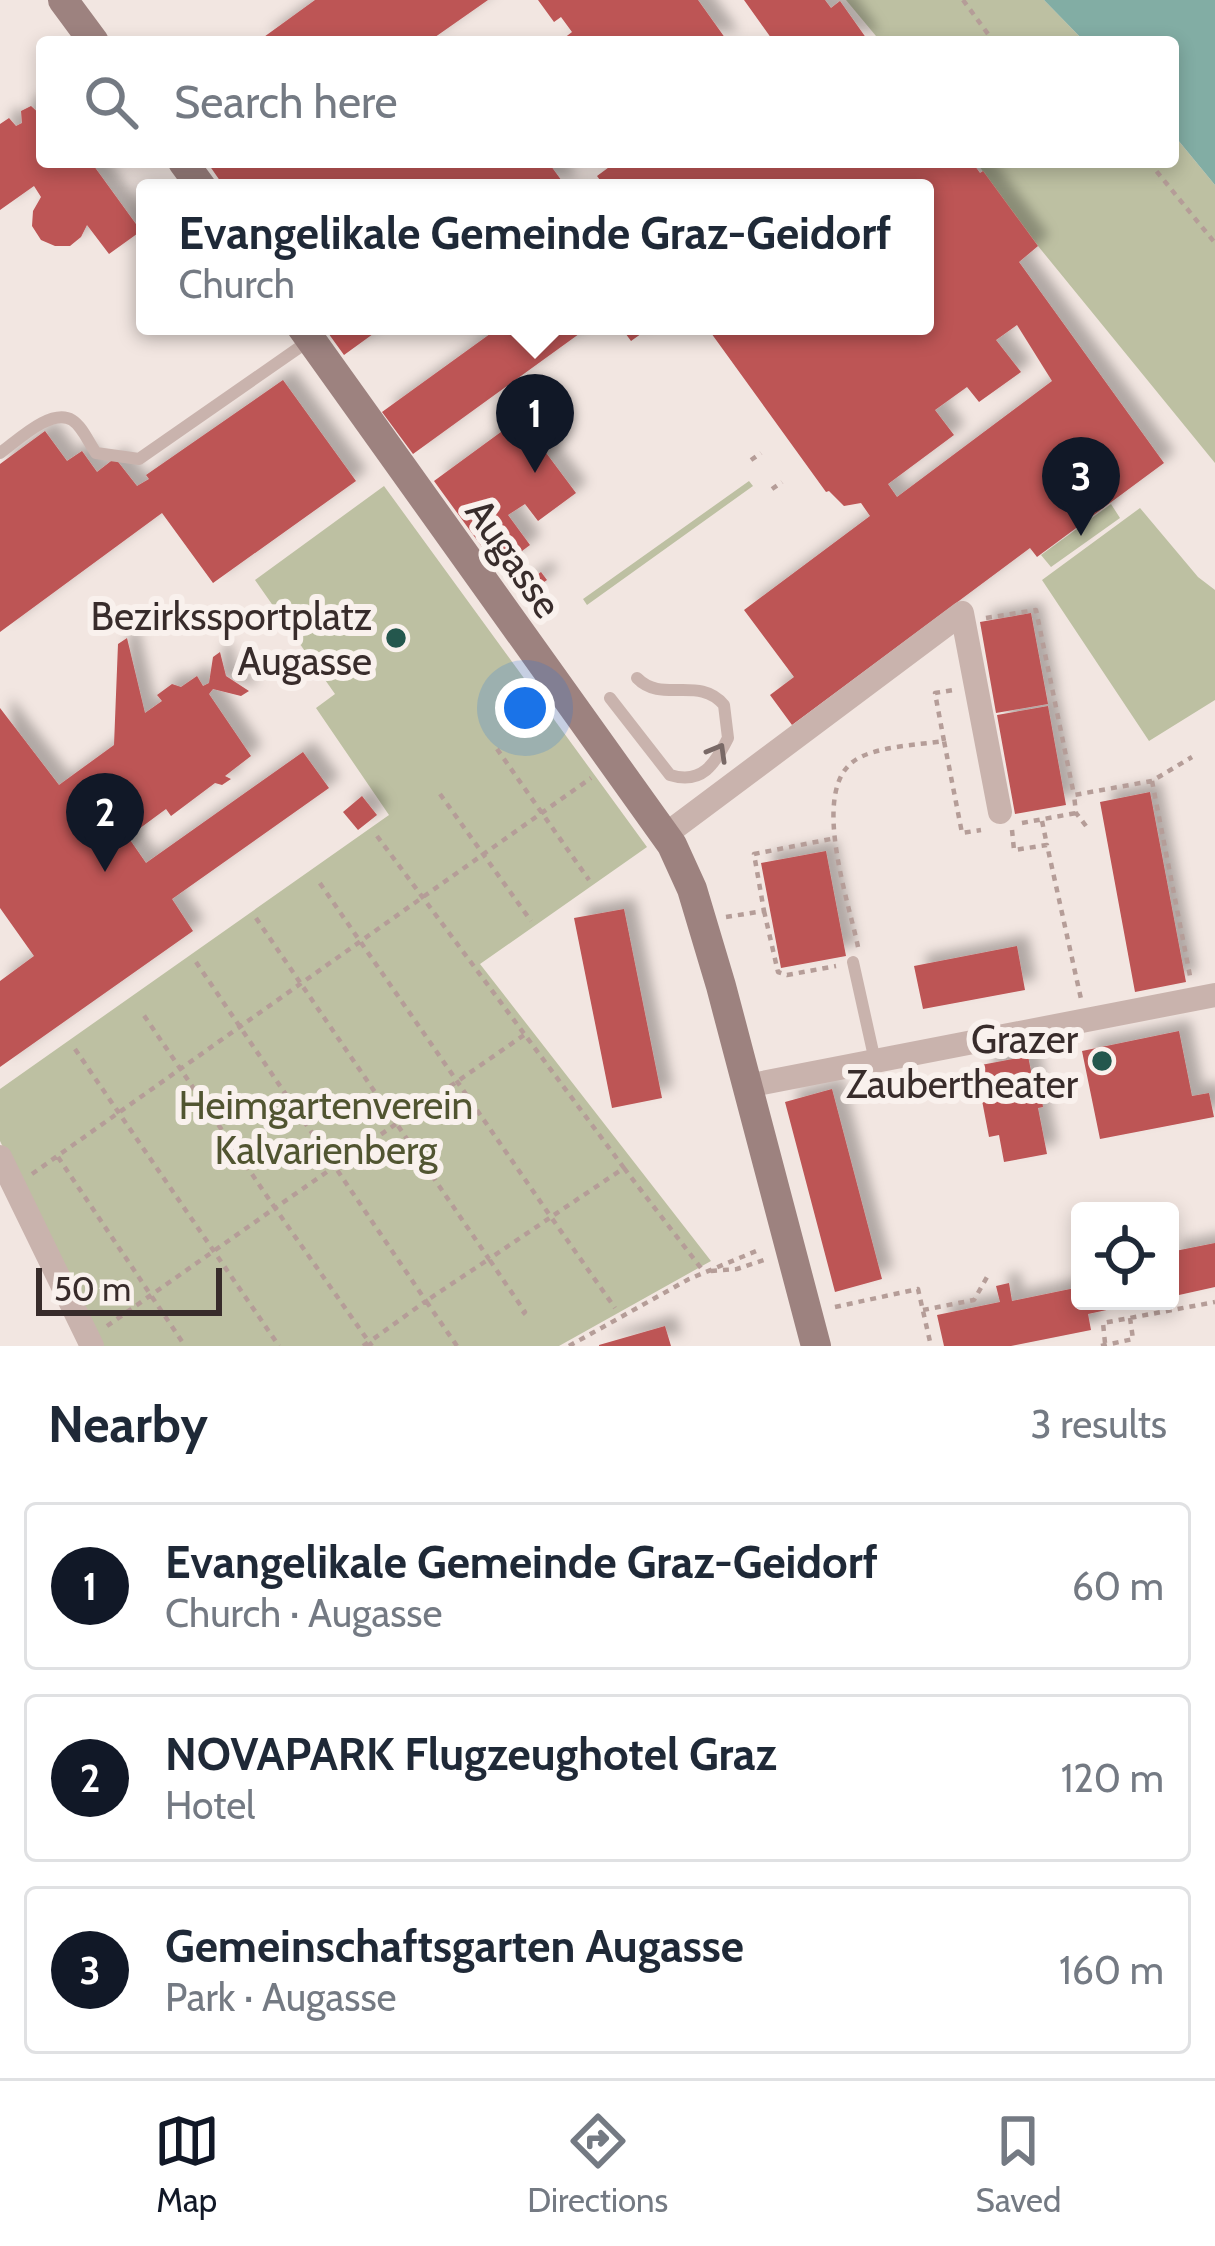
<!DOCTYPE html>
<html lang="en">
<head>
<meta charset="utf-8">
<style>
  :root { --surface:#fff; --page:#f6f6f7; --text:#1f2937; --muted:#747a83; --line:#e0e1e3; --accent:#111827 }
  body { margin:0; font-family:Cabin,sans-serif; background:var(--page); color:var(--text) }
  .controls { position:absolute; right:36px; bottom:36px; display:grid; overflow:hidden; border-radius:12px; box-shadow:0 6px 18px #0003 }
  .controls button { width:108px; height:108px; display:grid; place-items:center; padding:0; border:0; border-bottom:3px solid var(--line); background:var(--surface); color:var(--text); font:60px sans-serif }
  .scale { position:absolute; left:36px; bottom:30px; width:186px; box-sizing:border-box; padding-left:12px; border:6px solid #382c2b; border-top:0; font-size:33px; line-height:42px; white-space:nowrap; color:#382c2b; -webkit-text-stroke:9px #f9f1ed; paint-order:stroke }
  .you { position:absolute; left:525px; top:708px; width:42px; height:42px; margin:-30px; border:9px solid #fff; border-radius:50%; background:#1a73e8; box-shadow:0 0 0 18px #1a73e833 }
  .badge { display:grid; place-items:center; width:78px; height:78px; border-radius:50%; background:var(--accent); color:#fff; font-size:39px; font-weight:700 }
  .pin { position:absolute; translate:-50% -99px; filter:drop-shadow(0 3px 6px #0008) }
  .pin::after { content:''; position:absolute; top:63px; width:42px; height:36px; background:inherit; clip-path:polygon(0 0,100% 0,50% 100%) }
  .popup { position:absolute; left:136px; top:179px; width:798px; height:156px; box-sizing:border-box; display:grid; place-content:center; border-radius:12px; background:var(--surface); filter:drop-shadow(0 3px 9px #0005); font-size:39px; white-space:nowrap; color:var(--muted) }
  .popup b { font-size:45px; color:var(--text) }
  .popup::after { content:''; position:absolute; left:50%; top:100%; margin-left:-24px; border:24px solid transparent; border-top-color:var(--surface) }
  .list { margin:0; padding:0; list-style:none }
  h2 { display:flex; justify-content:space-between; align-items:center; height:156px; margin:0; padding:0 48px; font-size:51px }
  h2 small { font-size:39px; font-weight:400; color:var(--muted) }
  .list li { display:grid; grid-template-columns:78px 1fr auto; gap:36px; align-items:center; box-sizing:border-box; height:168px; margin:0 24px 24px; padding:0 24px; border:3px solid var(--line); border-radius:12px }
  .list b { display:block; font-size:45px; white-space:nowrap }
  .list p { margin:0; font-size:39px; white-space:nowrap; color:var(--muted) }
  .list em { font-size:39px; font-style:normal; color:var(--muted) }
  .icon { flex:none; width:66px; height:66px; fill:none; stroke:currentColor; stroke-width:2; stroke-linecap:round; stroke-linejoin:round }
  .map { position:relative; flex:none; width:1215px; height:1346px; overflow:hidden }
  .search { position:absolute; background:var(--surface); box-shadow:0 6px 18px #0003; left:36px; right:36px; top:36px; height:132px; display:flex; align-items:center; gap:30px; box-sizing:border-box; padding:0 42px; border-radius:12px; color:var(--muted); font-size:45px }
  .sheet { height:732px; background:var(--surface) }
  nav { display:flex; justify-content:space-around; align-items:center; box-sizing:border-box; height:168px; border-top:3px solid var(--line); background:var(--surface); font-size:33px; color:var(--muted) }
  nav a { display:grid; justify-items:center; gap:6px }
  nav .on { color:var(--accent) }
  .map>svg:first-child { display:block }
</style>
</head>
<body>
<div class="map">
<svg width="1215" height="1346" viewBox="0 0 1215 1346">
  <defs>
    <filter id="shadow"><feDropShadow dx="11" dy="-11" stdDeviation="6" flood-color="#0004"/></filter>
  </defs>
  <rect width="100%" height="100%" fill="#f2e6e1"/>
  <path fill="#bdc0a2" d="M846,0H1044L1085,42H881Z
    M1173,134L1215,185V463L1038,246L976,162H1173Z
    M749,481L753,486L587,605L583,599Z
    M384,486L647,847L480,964L711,1261L559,1346H99L0,1141V1089L389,815L316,708L335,694L255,580Z
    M1111,504L1120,518L1051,567L1041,555Z
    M1140,508L1198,577L1215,590V700L1149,741L1042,580Z"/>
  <path fill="#82ada4" d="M1044,0H1215V185L1173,134V42H1085Z"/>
  <path fill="#bd5455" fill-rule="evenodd" filter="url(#shadow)" d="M315,0H488L428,42H257Z
    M538,0H698L728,42H559L572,32L561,17L554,22Z
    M744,0H825L831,8L840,1L869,42H774Z
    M31,106L42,116L38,125L42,131V162H91L141,231L109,254L87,225L81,237L70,246H55L41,240L32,226L33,211L41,197L34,186L0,210V124L9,118L16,126L22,123L21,111Z
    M207,162H548L567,188H225Z
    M616,162H972L980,173L983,171L1038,246L1019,262L1164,463L1037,557L1030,548L792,725L770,695L794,677L744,610L870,516L861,503L844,506L829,491L826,492L706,326H925V188H606L597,176ZM1017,325L1052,381L897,497L888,484L954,435L935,410L967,387L979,402L1021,372L996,340Z
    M323,326H384L344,355Z
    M501,326H590L413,454L382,412Z
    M620,326H652L631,341Z
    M283,380L356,481L213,583L162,513L0,632V464L45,431L67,461L82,451L97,472L115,458L137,486L149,479L146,475Z
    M520,418L576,493L538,521L525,504L508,515L530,545L498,569L434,481Z
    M541,572L547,580L525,595L519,587Z
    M1031,613L1048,704L996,713L980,622Z
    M127,638L145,713L162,701L157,695L172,684L181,687L197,676L203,686L209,683L213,657L220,652L226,676L249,691L241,696L213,689L209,694L251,756L225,776L231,779L222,785L215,783L171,816L166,809L128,837L146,863L303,752L329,788L172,899L193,931L0,1067V981L34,956L0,908V708L59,785L114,745L118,644Z
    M1048,706L1066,805L1015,814L997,715Z
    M1150,792L1186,982L1135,992L1100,802Z
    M362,796L377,815L358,830L343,812Z
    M826,851L846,956L781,968L761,863Z
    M624,909L662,1098L612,1108L574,918Z
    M1017,946L1025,990L923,1009L914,966Z
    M1179,1031L1192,1096L1209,1093L1214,1117L1100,1139L1082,1051Z
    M1028,1056L1036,1096L1041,1095L1043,1107L1038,1108L1047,1154L1004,1162L999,1135L989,1137L980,1090L986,1089L981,1065Z
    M832,1089L882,1279L835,1292L785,1102Z
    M1215,1243V1287L1170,1297V1252Z
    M1009,1283L1012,1301L1080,1287V1301L1139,1303L1088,1314L1091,1330L1011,1346H944L937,1315L1000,1302L996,1286Z
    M665,1326L671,1346H599V1345Z"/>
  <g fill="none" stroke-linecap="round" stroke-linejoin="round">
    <path stroke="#b59d98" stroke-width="4.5" stroke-dasharray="6 6" stroke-linecap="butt" d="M963,0L994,42
      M1149,162L1215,243
      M751,460L761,453
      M772,489L782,482
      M986,618L1036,610L1074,795
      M944,741L935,693L953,690
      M497,749L589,880
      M1152,781L1190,976
      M440,794L531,921
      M1042,821L1047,845
      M1022,823L1076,813
      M1086,826L1076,813L1074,795L1152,781L1192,757
      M1012,830L1014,850L1047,845L1081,999
      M377,836L624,1168L551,1217L615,1308
      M764,911L778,972L787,975L836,966
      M726,917L764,911L754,854L836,838
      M256,918L489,1259L551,1217L317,879
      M858,947C849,902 810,792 854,761C875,746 918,745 944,741L962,833L981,830
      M196,962L426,1301L369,1342L372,1346
      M75,1049L279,1346
      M58,1157L185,1346
      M624,1168L704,1272
      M32,1174L591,778
      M711,1271L737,1269L764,1260
      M835,1307L918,1289L931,1346
      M923,1310L974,1300L987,1277
      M107,1326L275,1208L143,1014
      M1105,1343L1103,1323L1215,1302
      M363,1346L369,1342L275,1208L524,1035
      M457,1346L426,1301L489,1259L525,1312L518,1318
      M569,1346L689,1279L761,1249
      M1101,1346L1133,1339L1130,1318"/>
    <path stroke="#c9b3ad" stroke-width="12" d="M0,453C16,442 51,407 72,420C82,426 89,443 96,453L139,459L310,340
      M610,698L670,775C702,785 715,764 728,738L724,705C699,675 662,704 637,678
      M853,962L875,1061"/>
    <path stroke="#c9b3ad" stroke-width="24" d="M665,835L962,613L1000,812
      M747,1086L1215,995
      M0,1157L92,1346"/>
    <path stroke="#9d827f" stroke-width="30" d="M63,0L94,42
      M183,162L202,188
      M301,326L672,845L692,889L721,986L816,1346"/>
  </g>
  <defs><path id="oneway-chevron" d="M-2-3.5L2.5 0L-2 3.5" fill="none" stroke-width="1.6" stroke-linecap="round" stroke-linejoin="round" transform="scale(3)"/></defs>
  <use stroke="#796966" href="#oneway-chevron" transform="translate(718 752) rotate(-60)"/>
  <g fill="#24574d" stroke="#f9f1ed" stroke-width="4.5">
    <circle cx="396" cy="638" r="12"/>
    <circle cx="1102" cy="1061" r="12"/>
  </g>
  <g text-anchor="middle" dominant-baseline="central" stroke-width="12" stroke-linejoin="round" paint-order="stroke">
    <g font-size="39" fill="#382c2b" stroke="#f9f1ed">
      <text transform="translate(514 558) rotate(55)">Augasse</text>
    </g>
    <g font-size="39" fill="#382c2b" stroke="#f9f1ed" text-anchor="end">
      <text x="372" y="616">Bezirkssportplatz<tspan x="372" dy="45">Augasse</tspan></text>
      <text x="1078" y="1039">Grazer<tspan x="1078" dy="45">Zaubertheater</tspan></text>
    </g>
    <g font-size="39" fill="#515531" stroke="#f9f1ed">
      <text x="326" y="1105">Heimgartenverein<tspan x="326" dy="45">Kalvarienberg</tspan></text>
    </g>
  </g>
</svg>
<div class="controls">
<button><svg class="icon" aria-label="locate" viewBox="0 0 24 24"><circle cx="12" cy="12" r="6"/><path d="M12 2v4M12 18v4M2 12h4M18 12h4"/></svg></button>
</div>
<div class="scale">50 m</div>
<div class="you"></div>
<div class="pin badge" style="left:535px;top:473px">1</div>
<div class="popup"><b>Evangelikale Gemeinde Graz-Geidorf</b>Church</div>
<div class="pin badge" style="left:105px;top:872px">2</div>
<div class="pin badge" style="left:1081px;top:536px">3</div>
<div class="search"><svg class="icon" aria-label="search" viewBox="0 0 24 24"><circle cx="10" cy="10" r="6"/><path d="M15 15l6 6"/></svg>Search here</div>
</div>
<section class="sheet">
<h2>Nearby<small>3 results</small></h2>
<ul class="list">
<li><span class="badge">1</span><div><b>Evangelikale Gemeinde Graz-Geidorf</b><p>Church · Augasse</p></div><em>60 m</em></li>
<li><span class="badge">2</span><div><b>NOVAPARK Flugzeughotel Graz</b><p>Hotel</p></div><em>120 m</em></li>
<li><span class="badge">3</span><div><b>Gemeinschaftsgarten Augasse</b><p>Park · Augasse</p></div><em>160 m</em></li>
</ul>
</section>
<nav>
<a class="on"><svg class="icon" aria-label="map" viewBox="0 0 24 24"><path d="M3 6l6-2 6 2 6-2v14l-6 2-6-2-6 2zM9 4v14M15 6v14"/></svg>Map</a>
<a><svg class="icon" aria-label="directions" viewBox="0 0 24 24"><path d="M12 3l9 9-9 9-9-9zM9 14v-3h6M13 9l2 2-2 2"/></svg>Directions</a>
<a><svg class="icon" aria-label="saved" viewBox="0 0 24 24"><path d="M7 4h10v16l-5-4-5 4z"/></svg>Saved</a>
</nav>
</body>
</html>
